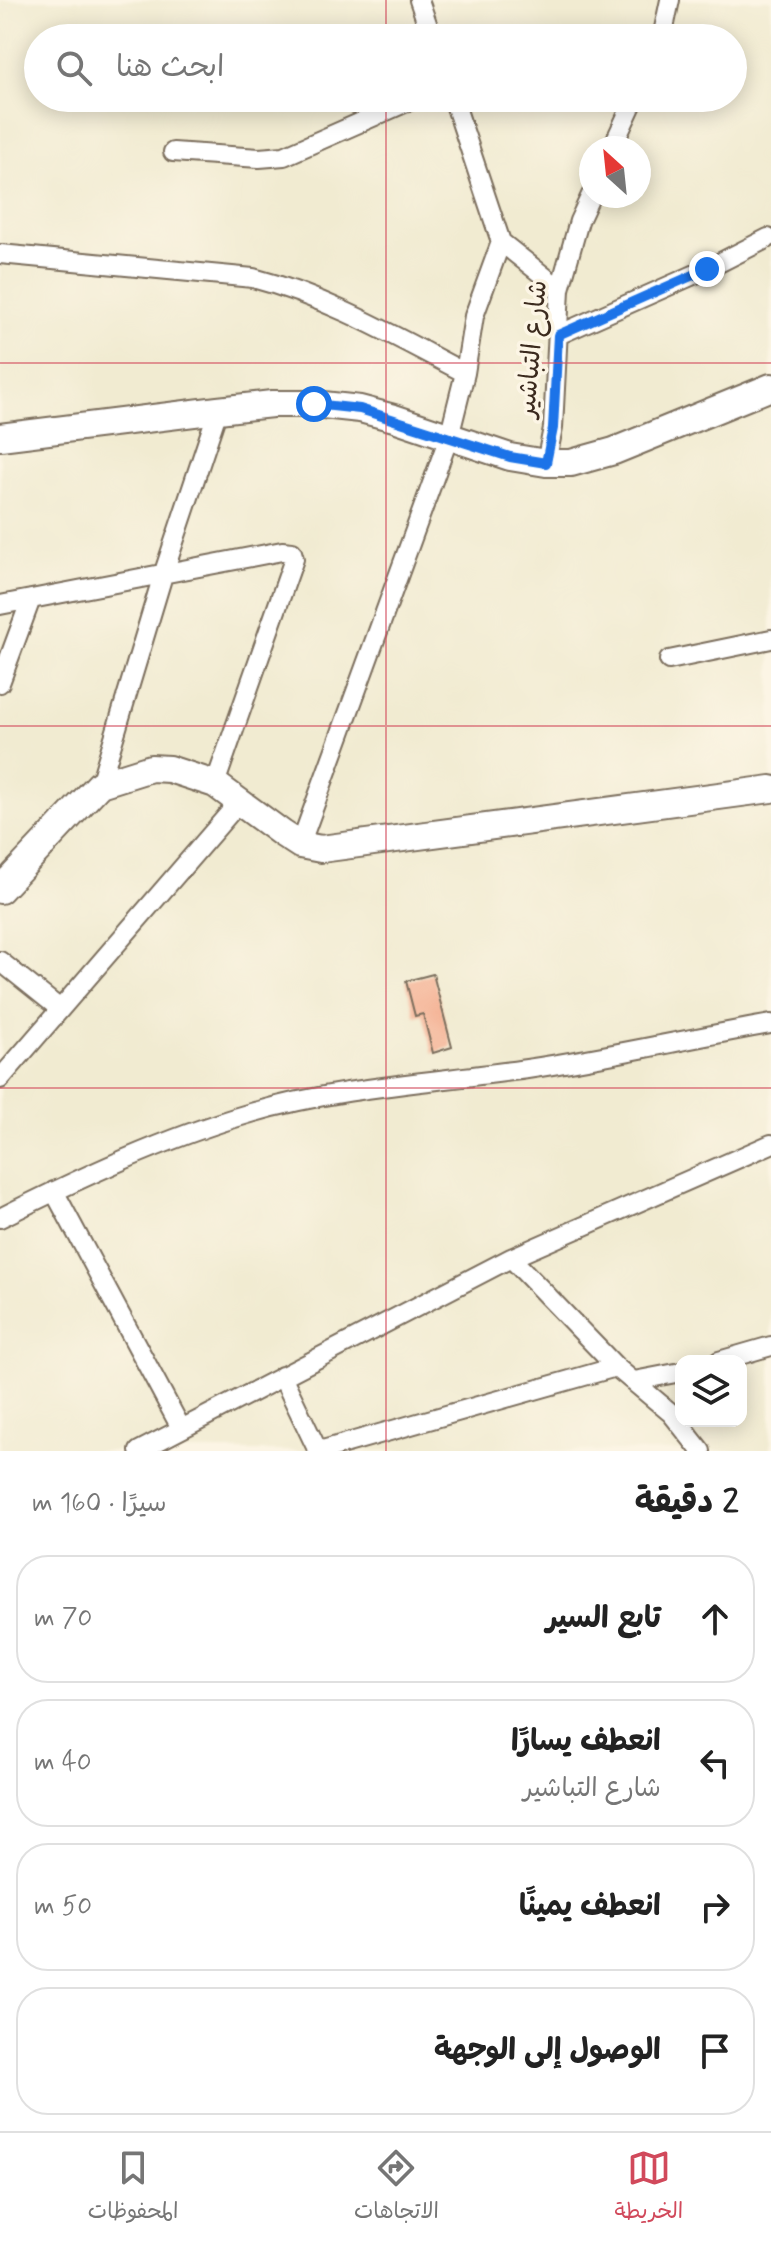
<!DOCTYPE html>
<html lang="ar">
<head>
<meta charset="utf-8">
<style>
  :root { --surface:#fff; --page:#f6f6f6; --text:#222; --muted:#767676; --line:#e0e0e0; --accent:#d1495b }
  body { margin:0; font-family:Mynerve,"Playpen Sans Arabic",sans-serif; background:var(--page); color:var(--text); direction:rtl }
  .controls { position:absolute; right:24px; bottom:24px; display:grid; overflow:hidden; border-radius:16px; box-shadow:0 4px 20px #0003 }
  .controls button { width:72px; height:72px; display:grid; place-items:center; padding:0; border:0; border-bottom:2px solid var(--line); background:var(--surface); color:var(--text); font:40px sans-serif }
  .compass { position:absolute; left:579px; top:136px; width:72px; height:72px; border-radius:50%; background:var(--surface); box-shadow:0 4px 20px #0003; rotate:333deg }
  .stop { position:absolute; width:24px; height:24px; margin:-18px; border:6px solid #1a73e8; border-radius:50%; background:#fff }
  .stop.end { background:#1a73e8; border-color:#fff; box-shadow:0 2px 8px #0008 }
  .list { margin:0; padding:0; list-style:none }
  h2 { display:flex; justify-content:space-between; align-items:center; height:104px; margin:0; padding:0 32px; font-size:34px }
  h2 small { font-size:26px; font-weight:400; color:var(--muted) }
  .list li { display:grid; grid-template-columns:52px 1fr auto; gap:24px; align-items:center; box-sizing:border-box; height:128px; margin:0 16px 16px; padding:0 16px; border:2px solid var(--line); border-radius:32px }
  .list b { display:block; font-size:30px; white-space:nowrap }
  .list p { margin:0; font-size:26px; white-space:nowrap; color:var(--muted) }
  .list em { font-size:26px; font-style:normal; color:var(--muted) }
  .icon { flex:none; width:44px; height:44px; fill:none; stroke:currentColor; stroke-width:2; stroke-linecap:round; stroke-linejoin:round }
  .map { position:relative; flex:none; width:771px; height:1451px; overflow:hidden; direction:ltr }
  .search { position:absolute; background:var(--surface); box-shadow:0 4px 20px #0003; left:24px; right:24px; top:24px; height:88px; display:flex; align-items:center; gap:20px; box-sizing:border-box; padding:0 28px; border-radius:44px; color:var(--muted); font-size:30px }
  .sheet { height:680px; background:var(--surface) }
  nav { display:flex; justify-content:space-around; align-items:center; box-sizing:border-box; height:112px; border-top:2px solid var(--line); background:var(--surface); font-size:22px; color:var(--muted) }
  nav a { display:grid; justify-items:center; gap:4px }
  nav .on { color:var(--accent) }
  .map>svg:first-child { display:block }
</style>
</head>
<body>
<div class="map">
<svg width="771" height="1451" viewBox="0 0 771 1451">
  <rect width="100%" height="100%" fill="#fcf5e5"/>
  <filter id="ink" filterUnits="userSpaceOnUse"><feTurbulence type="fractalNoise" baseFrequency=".0125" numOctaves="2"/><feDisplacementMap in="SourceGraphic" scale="16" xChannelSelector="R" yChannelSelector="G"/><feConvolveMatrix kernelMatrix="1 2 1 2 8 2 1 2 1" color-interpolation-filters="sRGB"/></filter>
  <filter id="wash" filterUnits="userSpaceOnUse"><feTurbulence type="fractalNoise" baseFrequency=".006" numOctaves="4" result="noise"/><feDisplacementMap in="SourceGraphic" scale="32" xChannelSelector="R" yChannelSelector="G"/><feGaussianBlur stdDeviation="1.8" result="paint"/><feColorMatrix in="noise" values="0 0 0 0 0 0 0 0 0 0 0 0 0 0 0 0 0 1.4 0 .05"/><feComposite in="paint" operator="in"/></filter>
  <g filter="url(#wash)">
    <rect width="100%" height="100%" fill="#f1ebd1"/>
    <g id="blocks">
      <path fill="#f4af91" d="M433,974L452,1047L433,1053L423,1014L415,1016L406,981Z"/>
    </g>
  </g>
  <g filter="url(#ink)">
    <use href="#blocks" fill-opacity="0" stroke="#7b6e5d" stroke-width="2"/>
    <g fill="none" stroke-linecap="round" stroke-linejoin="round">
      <defs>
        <path id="street" d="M419,0L432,38
          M662,38L670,0
          M612,148L635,98
          M173,152L259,158L284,156L416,98
          M501,242L560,289
          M0,254L253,278C329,298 396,337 465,373
          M558,335L707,269L768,238
          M546,463L553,428L560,289L579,221L591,195
          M0,605L282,551L292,552L294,559L215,784
          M669,660L771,639
          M0,683L31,599
          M100,784L163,575L218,410
          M300,845L449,437L465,373L474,316L501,242L453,98
          M0,961L60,1009
          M0,1079L240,801
          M54,1191L181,1428
          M0,1218C80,1178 165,1138 251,1113C340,1087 435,1082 527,1069C608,1057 690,1038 771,1024
          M511,1258L616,1367L671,1413L701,1451
          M719,1361L771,1346
          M282,1376L318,1451
          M634,1381L681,1372
          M139,1451L511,1258L771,1144
          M319,1451L616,1367"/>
        <path id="secondary" d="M0,437L218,410L272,404H314L360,409L394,418L510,457L546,463H571L614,451L771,387
          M0,890L100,784L151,768L169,769L215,784L283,834L300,845L321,849L771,789"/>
      </defs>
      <use href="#street" stroke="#7b6e5d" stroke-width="22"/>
      <use href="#secondary" stroke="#7b6e5d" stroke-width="30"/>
      <use href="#street" stroke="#fff" stroke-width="18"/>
      <use href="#secondary" stroke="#fff" stroke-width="26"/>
    </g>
  </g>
  <g fill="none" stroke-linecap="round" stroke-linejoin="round" filter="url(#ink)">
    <path stroke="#1a73e8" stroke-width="10" d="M314,404L360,409L510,457L546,463L553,428L558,335L707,269"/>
  </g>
  <path fill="none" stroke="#d1495b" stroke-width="2" stroke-opacity="0.55" d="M386,0V38M386,98V1451M0,363H771M0,726H771M0,1088H771"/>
  <g text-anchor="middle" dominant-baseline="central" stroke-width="7" stroke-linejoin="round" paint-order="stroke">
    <g font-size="26" fill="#3b2a1e" stroke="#fcf5e5">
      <text transform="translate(533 349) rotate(-85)">شارع التباشير</text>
    </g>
  </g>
</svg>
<div class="controls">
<button><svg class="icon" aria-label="layers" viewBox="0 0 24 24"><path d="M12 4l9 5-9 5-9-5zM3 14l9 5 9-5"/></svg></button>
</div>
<svg class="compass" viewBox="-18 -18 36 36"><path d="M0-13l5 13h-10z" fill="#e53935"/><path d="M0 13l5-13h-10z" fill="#767676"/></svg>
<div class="stop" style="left:314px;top:404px"></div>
<div class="stop end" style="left:707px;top:269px"></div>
<div class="search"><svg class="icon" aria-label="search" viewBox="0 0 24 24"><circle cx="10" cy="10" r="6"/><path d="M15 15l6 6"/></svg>ابحث هنا</div>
</div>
<section class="sheet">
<h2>2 دقيقة<small>سيرًا · 160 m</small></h2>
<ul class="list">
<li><svg class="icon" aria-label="ahead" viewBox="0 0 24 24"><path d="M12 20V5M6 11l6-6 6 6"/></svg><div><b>تابع السير</b></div><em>70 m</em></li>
<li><svg class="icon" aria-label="left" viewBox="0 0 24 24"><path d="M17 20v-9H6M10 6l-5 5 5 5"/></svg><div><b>انعطف يسارًا</b><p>شارع التباشير</p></div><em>40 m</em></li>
<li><svg class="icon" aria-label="right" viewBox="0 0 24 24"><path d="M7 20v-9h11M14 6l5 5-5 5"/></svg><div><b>انعطف يمينًا</b></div><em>50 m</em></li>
<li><svg class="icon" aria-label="arrive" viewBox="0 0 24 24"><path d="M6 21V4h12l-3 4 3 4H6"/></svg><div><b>الوصول إلى الوجهة</b></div></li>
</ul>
</section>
<nav>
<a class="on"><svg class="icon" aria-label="map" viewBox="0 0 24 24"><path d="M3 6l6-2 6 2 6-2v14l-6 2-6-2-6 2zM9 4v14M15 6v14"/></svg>الخريطة</a>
<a><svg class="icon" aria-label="directions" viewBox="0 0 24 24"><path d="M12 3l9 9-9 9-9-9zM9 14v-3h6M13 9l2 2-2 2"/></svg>الاتجاهات</a>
<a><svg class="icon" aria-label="saved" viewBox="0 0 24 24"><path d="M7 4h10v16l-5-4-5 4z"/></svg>المحفوظات</a>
</nav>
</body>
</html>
